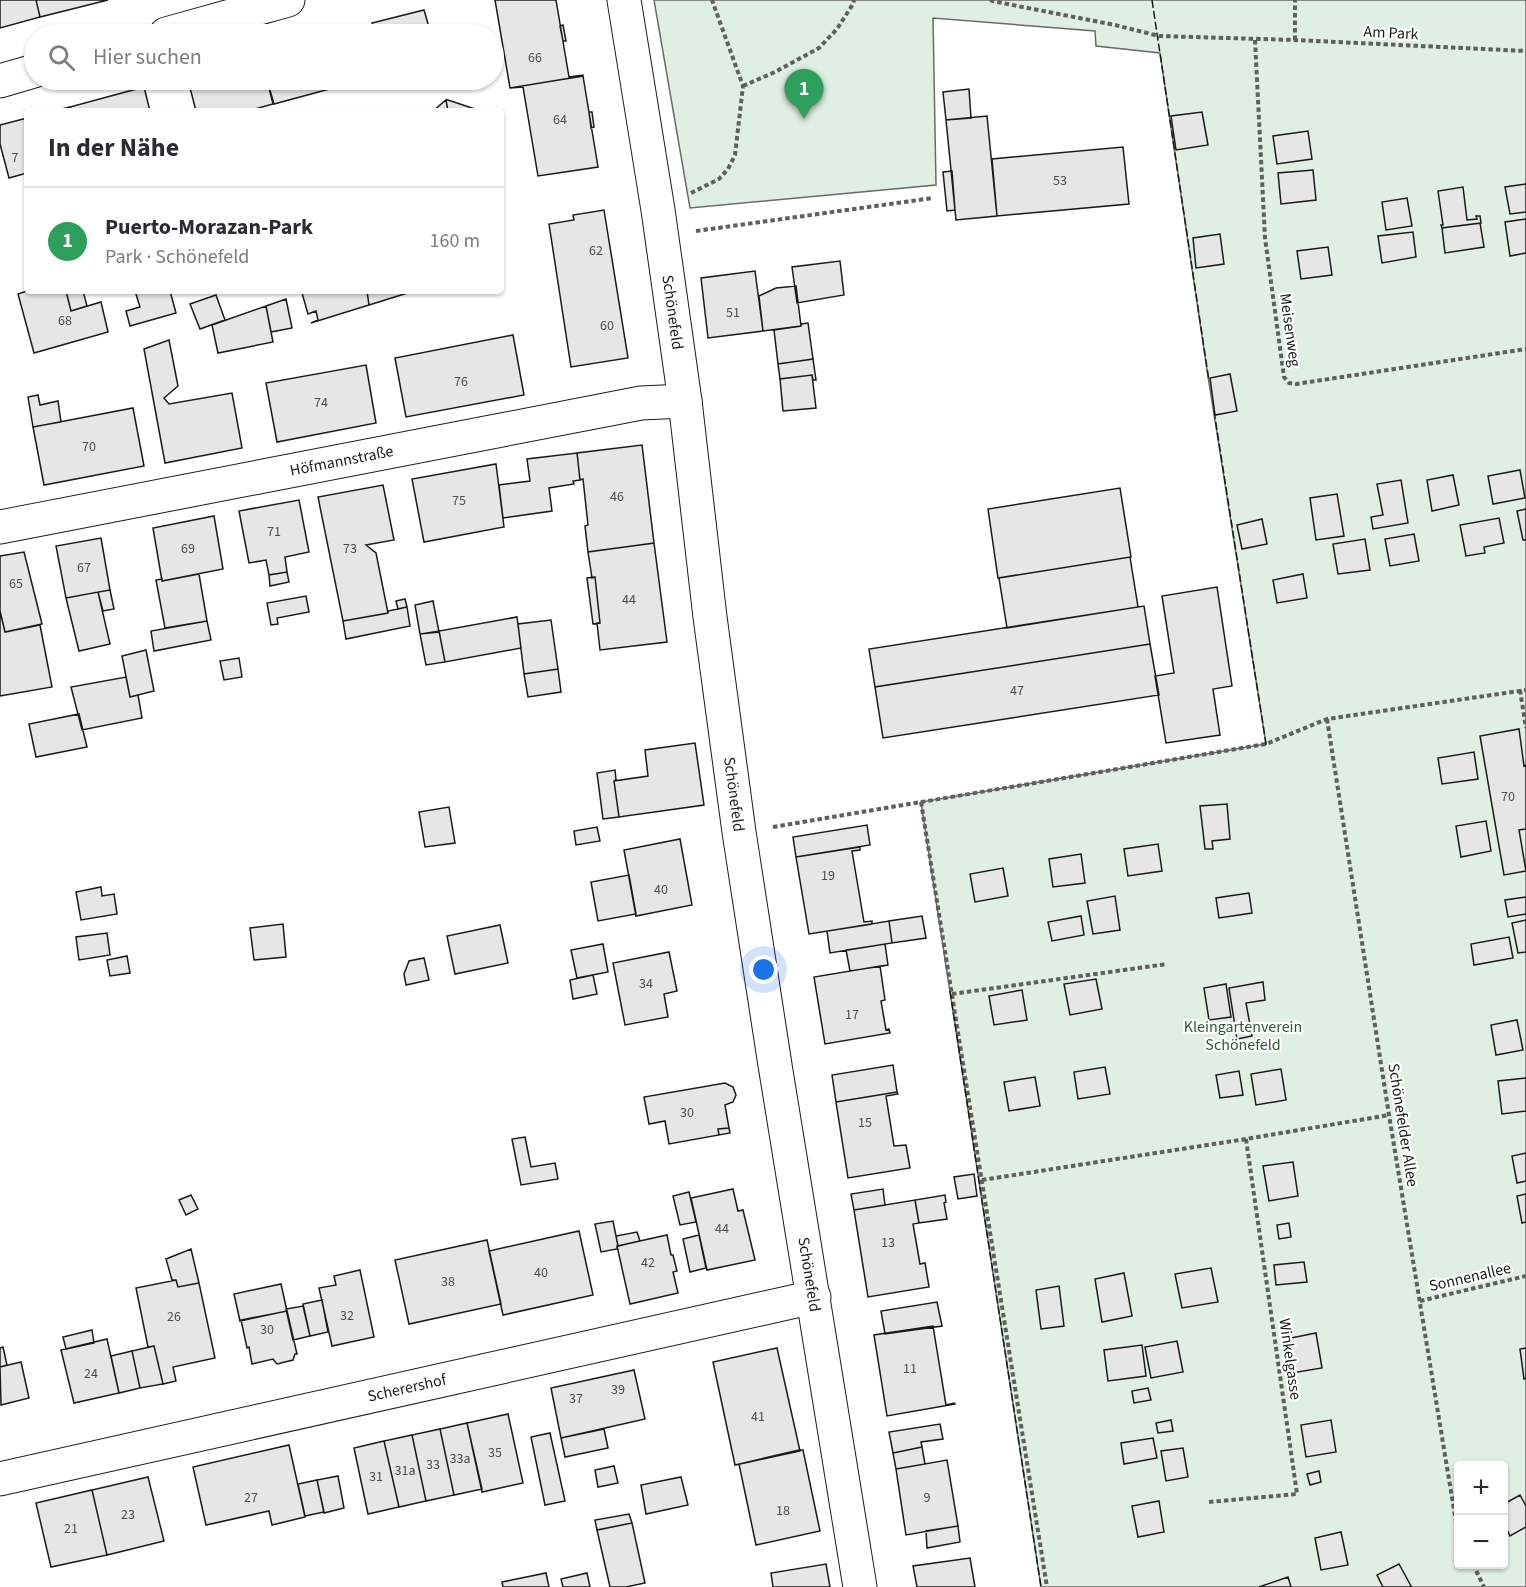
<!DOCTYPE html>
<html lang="de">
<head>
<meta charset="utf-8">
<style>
  :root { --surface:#fff; --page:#f2f2f3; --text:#2b2b33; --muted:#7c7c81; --line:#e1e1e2; --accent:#c62828 }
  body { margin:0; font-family:"Source Sans 3",sans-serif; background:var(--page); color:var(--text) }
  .controls { position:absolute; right:18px; bottom:18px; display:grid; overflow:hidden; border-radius:6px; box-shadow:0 2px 4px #0004 }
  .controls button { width:54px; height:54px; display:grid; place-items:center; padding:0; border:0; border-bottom:2px solid var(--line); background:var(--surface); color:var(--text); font:30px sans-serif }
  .you { position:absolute; left:764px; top:970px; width:21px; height:21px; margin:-15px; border:4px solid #fff; border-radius:50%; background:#1a73e8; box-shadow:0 0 0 9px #1a73e833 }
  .badge { display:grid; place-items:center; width:39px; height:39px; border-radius:50%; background:var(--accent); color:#fff; font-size:20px; font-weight:700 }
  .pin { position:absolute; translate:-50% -50px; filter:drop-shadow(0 2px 3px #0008) }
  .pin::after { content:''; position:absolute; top:32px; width:21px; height:18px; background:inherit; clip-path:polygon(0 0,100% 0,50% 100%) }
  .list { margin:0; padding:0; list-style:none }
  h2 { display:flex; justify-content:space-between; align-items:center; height:78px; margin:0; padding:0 24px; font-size:26px }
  h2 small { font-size:20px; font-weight:400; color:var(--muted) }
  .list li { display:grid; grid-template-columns:39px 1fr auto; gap:18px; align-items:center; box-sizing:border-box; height:108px; padding:0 24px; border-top:2px solid var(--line) }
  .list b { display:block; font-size:22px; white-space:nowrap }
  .list p { margin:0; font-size:20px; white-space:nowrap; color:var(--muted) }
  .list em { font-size:20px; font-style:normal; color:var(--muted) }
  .icon { flex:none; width:33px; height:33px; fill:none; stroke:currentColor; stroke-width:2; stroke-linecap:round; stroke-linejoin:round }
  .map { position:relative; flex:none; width:1526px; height:1587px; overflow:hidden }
  .search { position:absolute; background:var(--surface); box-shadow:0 2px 4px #0004; left:24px; top:24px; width:480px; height:66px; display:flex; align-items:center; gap:15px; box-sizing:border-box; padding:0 21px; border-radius:33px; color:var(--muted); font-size:22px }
  .panel { position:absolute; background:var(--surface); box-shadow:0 2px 4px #0004; left:24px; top:108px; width:480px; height:186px; border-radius:6px }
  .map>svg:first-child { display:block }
</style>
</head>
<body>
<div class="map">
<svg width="1526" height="1587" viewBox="0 0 1526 1587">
  <rect width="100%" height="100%" fill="#fff"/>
  <path fill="#e0efe3" stroke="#6a6a6a" stroke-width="1.5" fill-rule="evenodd" d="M654,0H1526V1587H1041L921,802L1266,744L1207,370L1160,53L1096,46L1095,31L933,18L936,185L690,208ZM1458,1466H1504V1564H1458Z"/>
  <path fill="#e6e6e6" stroke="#1a1a1a" stroke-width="1.5" d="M0,0H36L40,17L0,28Z
    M36,0H108L40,17Z
    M495,0H556L569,77L583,75V76L510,88Z
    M424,10L431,34H375L372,23Z
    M563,25L566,41H563L560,26Z
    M583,76L598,167L538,176L523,87L510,88Z
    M188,80H267L273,104L248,111H196Z
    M267,80H347L348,84L274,104Z
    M144,87L150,111H71L70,107Z
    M969,89L971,118L946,120L943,92Z
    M446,100L448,111H433Z
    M446,100H448L481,111H448Z
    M70,107L71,111H53Z
    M589,112H592L594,127L591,128Z
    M1202,112L1208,145L1176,150L1171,116Z
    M987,116L997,216L956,220L946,120Z
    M27,118V173L9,178L0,144V125Z
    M1308,131L1312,159L1277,164L1273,136Z
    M1123,147L1129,204L997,216L992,159Z
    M1313,170L1316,200L1281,204L1278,173Z
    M952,171L955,210L947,211L943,172Z
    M1526,184V212L1510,214L1505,187Z
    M1463,187L1467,220L1477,219L1476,216H1480L1481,223L1442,228L1441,225H1443L1438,191Z
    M1407,198L1412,226L1386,230L1382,202Z
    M604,210L628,358L571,367L549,224L574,220L573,215Z
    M1526,219V253L1510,256L1505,222Z
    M1480,223L1484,247L1445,253L1442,228Z
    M1413,232L1416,257L1382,263L1378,236Z
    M1220,234L1224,264L1196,268L1193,238Z
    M1328,247L1332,275L1301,279L1297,251Z
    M840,261L844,295L797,303L792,267Z
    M755,271L763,331L708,338L701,278Z
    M796,286L801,326L763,331L759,296L776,288Z
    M27,291H66L71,311L101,302L108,332L34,353L18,294Z
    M66,291H83L87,306L71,311Z
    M135,291H170L176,313L130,326L126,311L140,307Z
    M309,291H367L369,305L311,323L318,320L316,311L308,314L302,293Z
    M367,291H414L369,305Z
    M216,295L225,320L200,329L190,304Z
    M286,299L292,328L271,332L266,306Z
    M266,306L273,342L218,353L212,325Z
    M808,323L813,359L778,364L774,330L801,326V324Z
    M513,335L524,395L406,417L395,358Z
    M169,340L178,386L164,398L169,404L232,393L242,448L165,463L144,349Z
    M813,359L816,380H813L812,375L780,379L778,364Z
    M366,365L376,423L277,442L266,383Z
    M1230,374L1237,411L1215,415L1210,378Z
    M812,375L816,408L783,411L780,379Z
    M38,395L40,405L58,401L61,422L33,427L28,397Z
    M133,408L144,466L44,485L33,427Z
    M642,445L654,543L588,552L585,526L588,525L583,479L580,480L577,453Z
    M577,453L580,480L573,481L574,484L549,488L552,511L503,518L499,485L530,481L527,459Z
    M496,464L504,527L424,542L412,479Z
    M1520,470L1525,498L1493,504L1488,476Z
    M1453,475L1459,505L1432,511L1427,480Z
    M1401,480L1408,523L1373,529L1371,517L1383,515L1377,484Z
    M383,485L394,540L366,545L376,553L388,613L343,621L318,497Z
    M1120,488L1131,557L998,578L988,509Z
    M1337,494L1344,536L1316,540L1310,498Z
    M299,500L309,552L285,557L287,572L269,575L266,560L249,563L239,511Z
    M1526,509V540H1523L1517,511Z
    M214,516L223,569L162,581L153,528Z
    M1499,518L1504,543L1484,547L1485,553L1466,556L1460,525Z
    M1262,519L1267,544L1242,549L1237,525Z
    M1414,534L1419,561L1390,566L1385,539Z
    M101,538L110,590L66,598L56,546Z
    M1365,539L1370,570L1338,574L1333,544Z
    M654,543L667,642L600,650L597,623H600L595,577L592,578L588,552Z
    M24,552L42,624L5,632L0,611V556Z
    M1130,557L1138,607L1007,628L999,578Z
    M287,572L289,582L270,586L269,575Z
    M199,574L207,621L165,628L156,580L162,579V581Z
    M1303,574L1307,598L1277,603L1273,580Z
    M595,577L600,623L593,624L587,578Z
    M1217,587L1232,686L1213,689L1220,735L1166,743L1155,676L1174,673L1162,596Z
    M110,590L114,609L103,611L98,592Z
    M98,592L110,644L79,651L66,598Z
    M306,596L309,612L277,618L278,624L271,625L267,603Z
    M405,599L407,607L398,609L396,601Z
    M433,601L439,632L420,634L415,605Z
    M1144,606L1150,644L875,687L869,649Z
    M407,607L410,626L346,639L343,621L388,613V611Z
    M0,611L5,632L40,625L52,687L0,696Z
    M517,617L521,648L445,662L439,631Z
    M551,620L558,669L524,674L518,624Z
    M207,621L211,640L154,651L151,631Z
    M439,631L445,662L426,665L420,634Z
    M1150,644L1159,695L883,738L875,687Z
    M146,650L154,691L130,697L122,656Z
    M239,658L242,677L224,680L220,661Z
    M558,669L561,692L528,697L524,674Z
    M126,677L130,697L138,695L142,718L82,730L71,687Z
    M79,714L87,747L36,757L29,724Z
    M1519,729L1524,766L1526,765V829L1519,830L1526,871L1504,875L1480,736Z
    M695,743L704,805L619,817L614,781L648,776L645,750Z
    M1474,752L1478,779L1442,784L1438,758Z
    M615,770L616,780L614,781L619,817L603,819L597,773Z
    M1227,804L1230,839L1212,841L1213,849H1205L1200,806Z
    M449,807L455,843L425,847L419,812Z
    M1486,821L1491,851L1461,857L1456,826Z
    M867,825L870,845L796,857L793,837Z
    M597,827L600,841L576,845L574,831Z
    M680,839L692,905L636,916L624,850Z
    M1158,844L1162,871L1128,876L1124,849Z
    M860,847V850L852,851L864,922L872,921V924L809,934L796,857Z
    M1081,854L1085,883L1053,887L1049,859Z
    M1003,868L1008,896L975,902L970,874Z
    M629,875L636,914L598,921L591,882Z
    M101,887L102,896L114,894L117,914L81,920L76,892Z
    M1249,893L1252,913L1219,918L1216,898Z
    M1115,896L1120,930L1093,934L1087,901Z
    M1526,897V914L1508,917L1505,900Z
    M922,916L926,938L892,943L889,921Z
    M1081,916L1084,935L1052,941L1048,922Z
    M1526,920V952L1518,953L1512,923Z
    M889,921L892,943L830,953L827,931Z
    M283,924L286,957L254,960L250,928Z
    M500,925L508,963L455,974L447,936Z
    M107,933L110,955L79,960L76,937Z
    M1509,937L1513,958L1474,965L1471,944Z
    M603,944L608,972L577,978L571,950Z
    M885,944L888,965L850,971L846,950Z
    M669,952L677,991L664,994L668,1017L625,1025L613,963Z
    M127,956L130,973L110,976L107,960Z
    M424,958L429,980L406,985L404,974L409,961Z
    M880,966L885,1000L881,1001L886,1030L889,1029L890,1033L825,1044L814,977Z
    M593,975L597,994L573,999L570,980Z
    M1096,979L1102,1009L1070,1015L1064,984Z
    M1263,982L1265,1000L1246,1003L1252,1036L1237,1039L1229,988Z
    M1226,984L1231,1017L1209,1020L1204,988Z
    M1022,990L1027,1020L994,1025L989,996Z
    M1517,1020L1523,1050L1496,1055L1491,1025Z
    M893,1065L897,1092L836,1102L832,1075Z
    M1105,1067L1110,1094L1078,1099L1074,1072Z
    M1281,1069L1286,1100L1256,1105L1251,1074Z
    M1239,1071L1243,1095L1220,1098L1216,1075Z
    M1035,1077L1040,1106L1009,1111L1004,1082Z
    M1526,1078V1111L1502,1114L1498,1081Z
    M725,1083L733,1087L736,1095L733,1102L725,1105L729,1128L718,1129L719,1135L669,1144L665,1121L649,1124L644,1097Z
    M897,1092L898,1094L886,1096L894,1146L906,1145L910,1168L848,1178L836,1102Z
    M729,1128L730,1133L719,1135L718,1129Z
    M525,1137L531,1167L555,1163L558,1179L521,1185L512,1139Z
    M1526,1153V1181L1517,1183L1512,1156Z
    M1293,1162L1298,1196L1269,1201L1263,1166Z
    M974,1174L977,1196L958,1199L954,1177Z
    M733,1189L738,1211L743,1210L755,1260L707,1270L691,1198Z
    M883,1189L885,1205L854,1210L851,1194Z
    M689,1192L696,1222L680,1225L673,1196Z
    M1526,1194V1222L1522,1223L1517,1196Z
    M191,1195L198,1209L186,1215L179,1200Z
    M945,1195L946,1202L944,1203L947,1219L919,1223L915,1200Z
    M915,1200L919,1223L913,1224L920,1264L925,1263L929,1287L868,1297L854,1210Z
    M613,1221L618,1246H617V1249L601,1252L595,1224Z
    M1289,1223L1291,1237L1279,1239L1277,1225Z
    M579,1231L593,1295L503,1315L489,1251Z
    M637,1232L640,1241L618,1246L616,1236Z
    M667,1235L671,1255H673L677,1271L673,1272L678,1293L630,1304L617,1246Z
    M699,1235L706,1268L690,1272L683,1239Z
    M487,1240L501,1304L409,1324L395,1260Z
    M191,1249L199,1283L178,1287L176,1280H172L166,1259Z
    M1304,1262L1307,1282L1276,1285L1274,1265Z
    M1211,1268L1218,1302L1182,1308L1175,1274Z
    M360,1270L374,1337L332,1346L319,1288L336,1285L334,1276Z
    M1124,1273L1132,1316L1102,1322L1095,1279Z
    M176,1280L178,1287L199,1283L215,1358L173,1367L176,1381L163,1384L154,1346L148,1347L136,1288Z
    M281,1284L287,1311L240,1321L234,1294Z
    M1059,1286L1064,1326L1041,1329L1036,1290Z
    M322,1300L328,1332L310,1336L303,1304Z
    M937,1302L942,1326L885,1334L881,1311Z
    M303,1306L310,1336L293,1340L286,1309Z
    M287,1311L297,1354H295L293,1360L277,1364L273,1359L252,1364L249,1347L247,1348L241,1320Z
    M933,1326L946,1405L954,1403L955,1404L887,1416L874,1335Z
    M92,1330L94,1343L66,1349L63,1337Z
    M1316,1333L1322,1368L1292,1373L1286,1339Z
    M107,1339L119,1393L74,1403L61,1350Z
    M1177,1341L1183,1372L1151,1378L1145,1347Z
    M1142,1345L1146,1376L1108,1381L1104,1350Z
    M154,1346L163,1384L140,1388L132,1351Z
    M3,1347L7,1365L0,1367V1348Z
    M777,1348L800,1451L735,1465L713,1362Z
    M1526,1348V1378L1524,1379L1520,1349Z
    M132,1351L140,1388L119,1393L111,1356Z
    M21,1362L29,1398L1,1405L0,1367Z
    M634,1370L645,1419L561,1438L551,1388Z
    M1148,1388L1151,1400L1134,1403L1132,1391Z
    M508,1414L523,1483L482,1492L467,1423Z
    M1171,1420L1173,1431L1158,1433L1156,1423Z
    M1331,1420L1336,1452L1306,1457L1301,1425Z
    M467,1423L482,1489L454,1495L440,1429Z
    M940,1424L943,1439L921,1442L922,1447L893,1453L889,1432Z
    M440,1429L454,1495L426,1501L412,1435Z
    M604,1429L608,1448L565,1457L561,1438Z
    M550,1433L565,1501L545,1505L531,1437Z
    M412,1435L426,1501L399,1507L384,1441Z
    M1153,1438L1157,1458L1124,1464L1121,1443Z
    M384,1441L399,1507L368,1514L354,1448Z
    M289,1445L305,1517L272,1525L269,1511L206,1525L193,1467Z
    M922,1447L925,1464L896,1469L893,1453Z
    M1183,1448L1188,1477L1166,1481L1161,1451Z
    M799,1450H803L820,1531L756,1545L739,1464Z
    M947,1460L958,1526L906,1535L896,1469Z
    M614,1466L618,1483L598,1487L595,1470Z
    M1319,1471L1321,1482L1310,1485L1307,1474Z
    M338,1476L344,1508L324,1513L317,1480Z
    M148,1477L164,1541L107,1555L92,1490Z
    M681,1477L688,1505L646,1514L641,1485Z
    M317,1480L324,1512L305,1516L298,1484Z
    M92,1490L107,1555L51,1567L36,1503Z
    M1520,1495L1526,1506V1527L1510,1536L1504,1523V1504Z
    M1159,1501L1164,1532L1138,1537L1132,1506Z
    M629,1514L632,1523L597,1530L595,1520Z
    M632,1523L645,1583L626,1587H610L597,1530Z
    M958,1526L960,1542L927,1548L926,1531Z
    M1341,1532L1348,1565L1321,1570L1315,1538Z
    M970,1558L975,1587H917L913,1566Z
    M826,1564L830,1587H773L771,1573Z
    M1399,1564L1411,1586L1409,1587H1383L1377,1575Z
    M546,1573L549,1587H503L502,1582Z
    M587,1573L590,1587H563L561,1579Z
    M1288,1577L1291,1587H1259Z"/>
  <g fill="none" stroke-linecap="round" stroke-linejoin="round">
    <defs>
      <g id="minor">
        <path id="s1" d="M624,0L658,210L685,401L710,617L739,832L775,1065L860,1587"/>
        <path d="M166,34L288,0"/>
        <path d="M0,81L34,71"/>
        <path id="s2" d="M0,527L641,403L685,401"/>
        <path id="s3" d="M0,1479L814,1297"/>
      </g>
    </defs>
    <use href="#minor" stroke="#1a1a1a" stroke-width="35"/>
    <path stroke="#5f5f5f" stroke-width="4" stroke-dasharray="4.5 3" stroke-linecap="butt" d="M990,0L997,2L1115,25L1159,36L1295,40L1526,51
      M1255,40L1265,238L1284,377L1289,383L1296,384L1526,349
      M1295,40V0
      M743,86L775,72L819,48L837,29L853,4L854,0
      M691,193L719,179L728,169L735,155L743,86L712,0
      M696,231L933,198
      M1520,690L1526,728
      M1327,719L1389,1115L1458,1534
      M921,802L1047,1587
      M773,827L1266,744L1327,719L1526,690
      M952,994L1167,964
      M982,1180L1246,1139L1389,1115
      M1420,1301L1526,1276
      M1209,1502L1297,1494L1246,1139
      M1473,1564L1484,1587"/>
    <use href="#minor" stroke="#fff" stroke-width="33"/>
    <path stroke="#1a1a1a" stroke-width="1.5" stroke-dasharray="8 3" stroke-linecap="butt" d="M1152,0L1209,381
      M1214,411L1266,744L1265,745
      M950,991L1041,1587"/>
  </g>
  <g text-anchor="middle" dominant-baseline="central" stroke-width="4.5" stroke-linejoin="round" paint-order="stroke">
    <g font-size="14" fill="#4d4d4d">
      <text x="535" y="58">66</text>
      <text x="560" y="120">64</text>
      <text x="15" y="158">7</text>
      <text x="1060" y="181">53</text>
      <text x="596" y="251">62</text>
      <text x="733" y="313">51</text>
      <text x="65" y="321">68</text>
      <text x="607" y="326">60</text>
      <text x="461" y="382">76</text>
      <text x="321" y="403">74</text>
      <text x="89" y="447">70</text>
      <text x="617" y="497">46</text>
      <text x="459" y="501">75</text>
      <text x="274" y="532">71</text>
      <text x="188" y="549">69</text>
      <text x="350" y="549">73</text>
      <text x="84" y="568">67</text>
      <text x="16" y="584">65</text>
      <text x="629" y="600">44</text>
      <text x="1017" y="691">47</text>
      <text x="1508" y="797">70</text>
      <text x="828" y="876">19</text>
      <text x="661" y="890">40</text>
      <text x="646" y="984">34</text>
      <text x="852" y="1015">17</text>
      <text x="687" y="1113">30</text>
      <text x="865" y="1123">15</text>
      <text x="722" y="1229">44</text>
      <text x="888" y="1243">13</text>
      <text x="648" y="1263">42</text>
      <text x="541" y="1273">40</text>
      <text x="448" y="1282">38</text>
      <text x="347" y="1316">32</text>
      <text x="174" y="1317">26</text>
      <text x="267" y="1330">30</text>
      <text x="910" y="1369">11</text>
      <text x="91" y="1374">24</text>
      <text x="618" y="1390">39</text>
      <text x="576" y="1399">37</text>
      <text x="758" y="1417">41</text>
      <text x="495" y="1453">35</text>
      <text x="460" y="1459">33a</text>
      <text x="433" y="1465">33</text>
      <text x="405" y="1471">31a</text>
      <text x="376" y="1477">31</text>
      <text x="251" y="1498">27</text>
      <text x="927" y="1498">9</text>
      <text x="783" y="1511">18</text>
      <text x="128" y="1515">23</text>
      <text x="71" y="1529">21</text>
    </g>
    <g font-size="16" fill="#1a1a1a" stroke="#fff">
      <text transform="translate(1391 33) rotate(3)">Am Park</text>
      <text stroke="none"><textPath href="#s1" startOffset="316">Schönefeld</textPath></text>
      <text transform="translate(1290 330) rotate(82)">Meisenweg</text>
      <text stroke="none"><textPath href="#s2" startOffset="348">Höfmannstraße</textPath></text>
      <text stroke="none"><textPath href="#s1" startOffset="802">Schönefeld</textPath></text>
      <text transform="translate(1403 1125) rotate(81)">Schönefelder Allee</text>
      <text stroke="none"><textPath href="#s1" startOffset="1288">Schönefeld</textPath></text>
      <text transform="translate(1470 1277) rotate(-13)">Sonnenallee</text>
      <text transform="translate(1290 1359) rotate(82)">Winkelgasse</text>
      <text stroke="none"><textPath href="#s3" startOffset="417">Scherershof</textPath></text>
    </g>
    <g font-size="16" fill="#2b5a34" stroke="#fff">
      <text x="1243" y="1027">Kleingartenverein<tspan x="1243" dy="18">Schönefeld</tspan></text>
    </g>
  </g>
</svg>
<div class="controls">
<button>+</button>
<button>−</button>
</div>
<div class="you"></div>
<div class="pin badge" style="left:804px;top:119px;background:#2e9e5b">1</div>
<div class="search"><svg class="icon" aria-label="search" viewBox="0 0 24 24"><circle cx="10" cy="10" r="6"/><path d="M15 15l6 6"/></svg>Hier suchen</div>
<section class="panel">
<h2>In der Nähe<small></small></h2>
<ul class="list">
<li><span class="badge" style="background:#2e9e5b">1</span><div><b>Puerto-Morazan-Park</b><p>Park · Schönefeld</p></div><em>160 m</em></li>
</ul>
</section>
</div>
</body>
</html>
